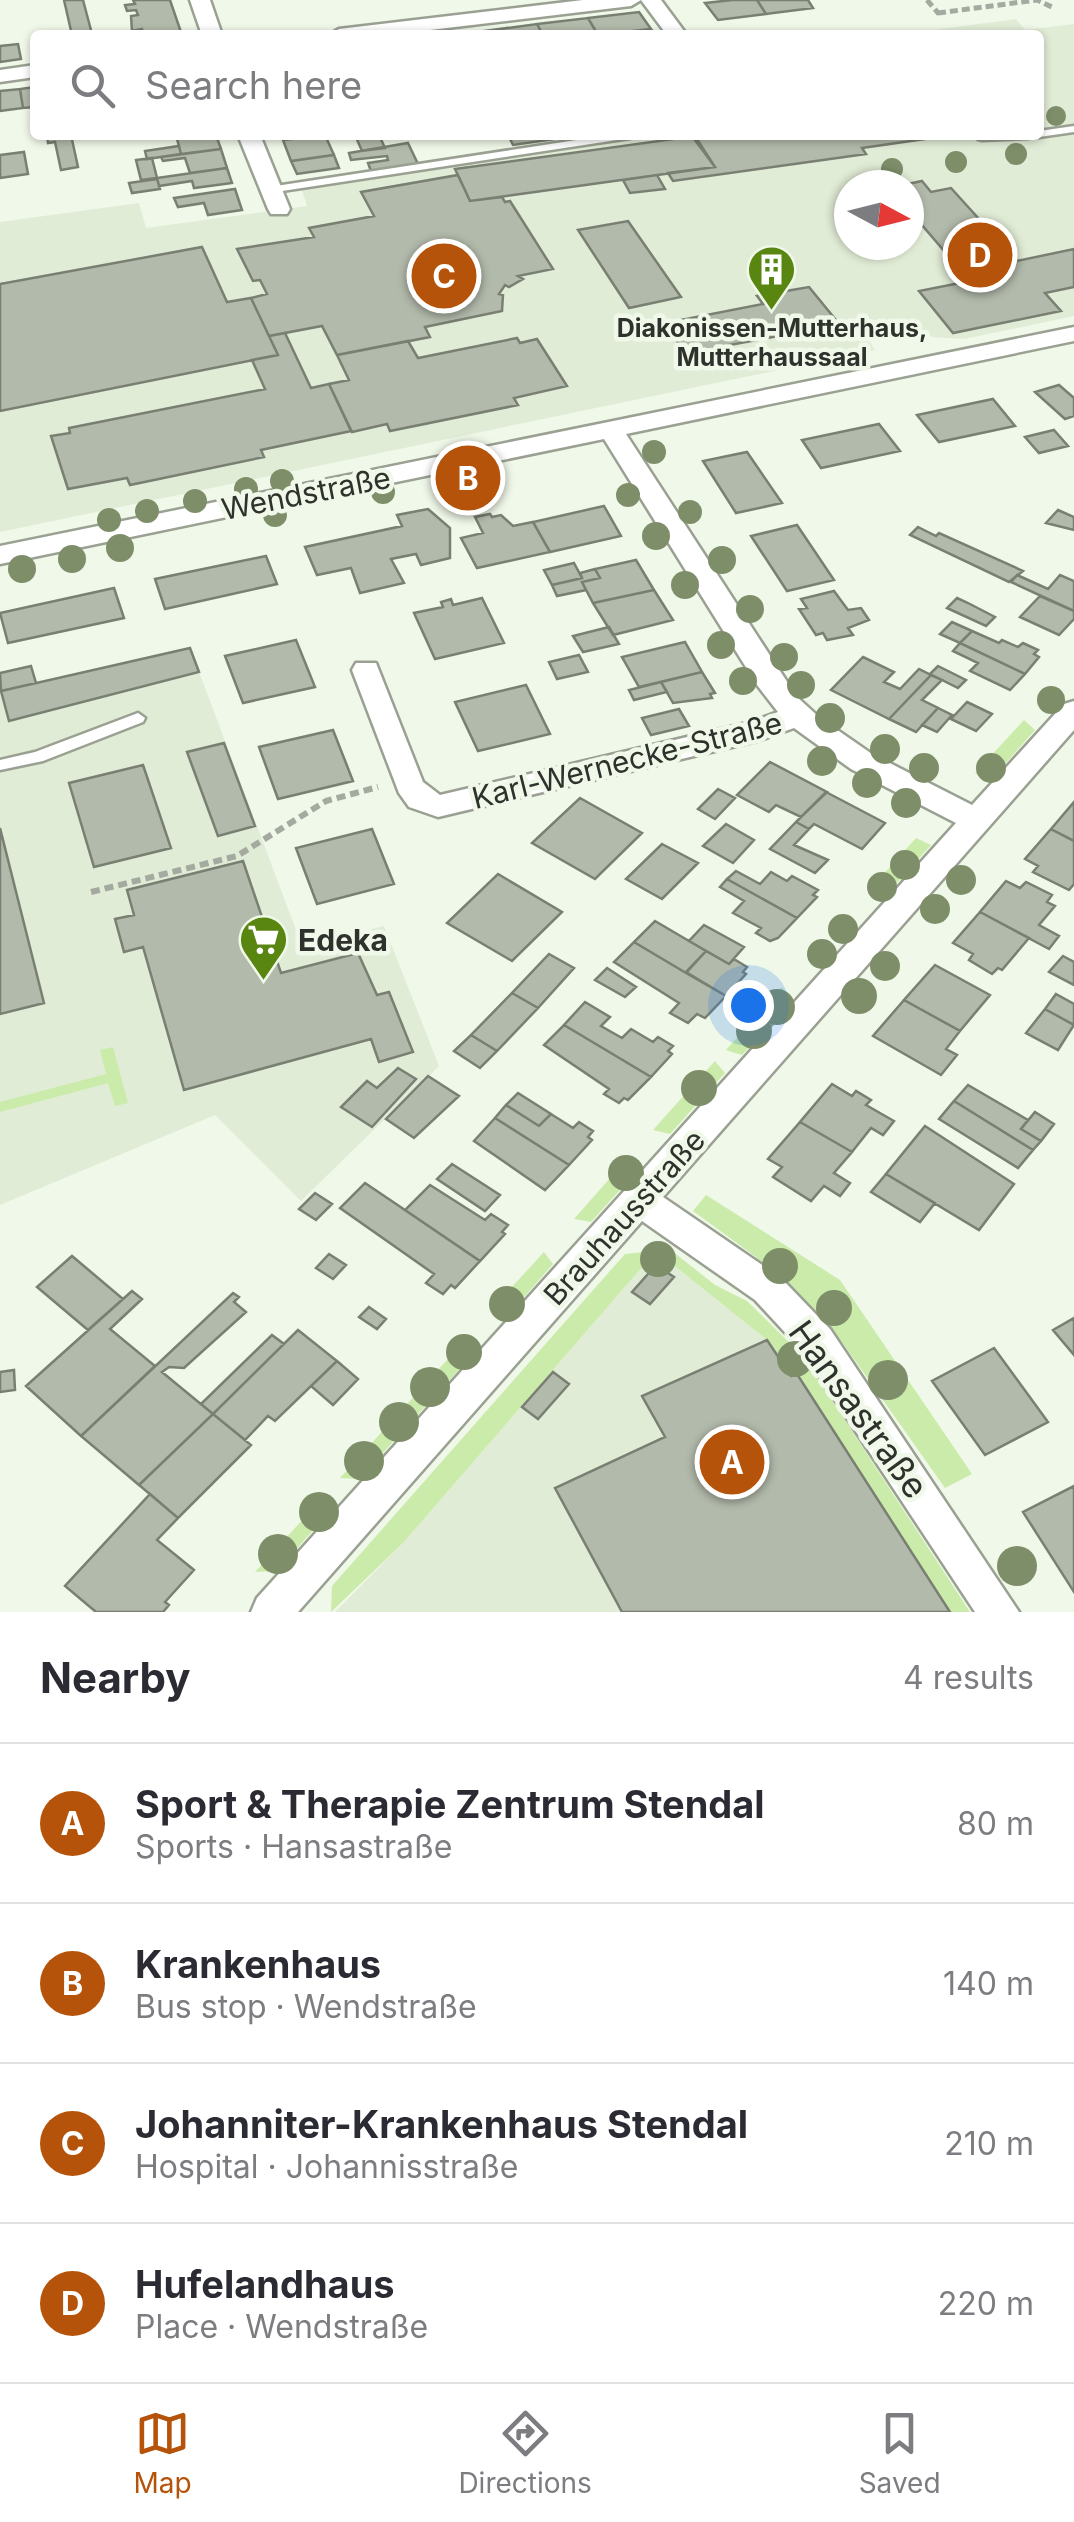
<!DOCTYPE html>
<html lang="en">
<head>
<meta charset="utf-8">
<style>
  :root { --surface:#fff; --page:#f2f2f3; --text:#2b2b33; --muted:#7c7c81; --line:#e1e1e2; --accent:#b45309 }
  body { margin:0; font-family:Inter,sans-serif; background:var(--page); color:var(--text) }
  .compass { position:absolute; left:834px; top:170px; width:90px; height:90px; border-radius:50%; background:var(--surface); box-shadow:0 2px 8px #0004; rotate:97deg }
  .you { position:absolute; left:748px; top:1005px; width:35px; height:35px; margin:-25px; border:8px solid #fff; border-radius:50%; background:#1a73e8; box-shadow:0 0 0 15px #1a73e833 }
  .badge { display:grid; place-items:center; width:65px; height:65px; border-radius:50%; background:var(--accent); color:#fff; font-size:32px; font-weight:700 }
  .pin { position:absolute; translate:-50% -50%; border:5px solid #fff; box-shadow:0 2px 10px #0006 }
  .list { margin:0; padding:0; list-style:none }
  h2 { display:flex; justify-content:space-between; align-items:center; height:130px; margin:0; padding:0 40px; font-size:42px }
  h2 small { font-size:32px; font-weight:400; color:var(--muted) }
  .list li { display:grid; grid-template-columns:65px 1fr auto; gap:30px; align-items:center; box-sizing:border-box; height:160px; padding:0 40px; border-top:2px solid var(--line) }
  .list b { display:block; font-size:38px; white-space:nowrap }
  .list p { margin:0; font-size:32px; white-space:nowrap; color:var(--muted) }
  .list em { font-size:32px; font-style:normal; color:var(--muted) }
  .icon { flex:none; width:55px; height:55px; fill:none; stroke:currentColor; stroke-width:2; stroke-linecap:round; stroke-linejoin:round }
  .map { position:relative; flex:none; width:1074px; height:1612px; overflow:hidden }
  .search { position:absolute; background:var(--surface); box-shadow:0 2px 8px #0004; left:30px; right:30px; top:30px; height:110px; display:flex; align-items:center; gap:25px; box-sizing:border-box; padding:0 35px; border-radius:10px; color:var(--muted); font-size:38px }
  .sheet { height:770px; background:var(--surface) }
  nav { display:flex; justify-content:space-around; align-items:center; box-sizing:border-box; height:140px; border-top:2px solid var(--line); background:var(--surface); font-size:28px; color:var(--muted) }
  nav a { display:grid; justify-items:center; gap:5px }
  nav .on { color:var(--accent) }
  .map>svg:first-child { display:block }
</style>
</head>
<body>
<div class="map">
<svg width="1074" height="1612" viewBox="0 0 1074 1612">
  <rect width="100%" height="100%" fill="#f0f8e9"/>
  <path fill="#e1ecd6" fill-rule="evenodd" d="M1016,19L1025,30L1074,24V316L964,339L932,337L914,326L866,336L875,350L0,532V222L139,203L146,228L307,206L299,181L389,173L516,149L508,135H1039V35H896ZM849,185H909V245H849Z
    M190,648L302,946L384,926L439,1066L301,1201L215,1115L0,1205V687L2,691Z
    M656,1251L767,1340L791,1375L797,1374L950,1612H335L403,1543Z"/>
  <path fill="#caebaa" d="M1024,720L1035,730L997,773L985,779L975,773Z
    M916,838L931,845L886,895L871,888Z
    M782,987L791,1001L742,1055L726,1050Z
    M113,1047L128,1103L115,1106L108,1083L0,1112V1102L106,1074L100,1050Z
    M715,1061L725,1073L670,1134L653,1130Z
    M626,1160L636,1172L591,1222L574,1219Z
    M706,1195L840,1280L972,1474L945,1488L842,1342L802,1307L756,1257L693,1211Z
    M646,1246L667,1247L715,1285L747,1301L803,1356L970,1612H950L797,1375L791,1376L767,1340L656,1251L403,1543L331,1612L332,1586L625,1254L643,1252Z
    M544,1252L553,1264L510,1313L490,1311Z
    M466,1339L476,1351L359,1479L340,1478Z
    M325,1495L331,1510L277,1571L255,1572Z"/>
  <path fill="#b2baab" stroke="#797f72" stroke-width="2.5" d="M64,0H83L92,34L72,35Z
    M133,0H170L182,35H144L142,29L132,31L131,16L138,15L136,10L127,11L125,5L135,4Z
    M732,0H757L766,14L718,20L705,3Z
    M757,0H808L813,8L766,14Z
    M639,12L651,29L598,35L588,18Z
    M588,18L598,35H543L537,24Z
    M537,24L543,35H488L485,31Z
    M18,44L21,59L0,62V46Z
    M35,87V107L23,108L20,89Z
    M20,89L23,108L0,111V91Z
    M47,135H71L78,167L61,170L55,142L48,143Z
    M176,135H216L221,149L181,154Z
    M325,135L334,155L291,161L283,140Z
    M355,135H379L385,148L362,151Z
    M508,135H583L513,145Z
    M692,136L693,135L946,136L862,148L866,154L673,181L668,173L715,167Z
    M695,136L715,167L470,201L455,169Z
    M408,143L418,164L371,171L368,163L388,160L387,156L351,160L349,153Z
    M179,146L181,154L147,159L145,151Z
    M221,149L227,168L190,173L185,158L163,161L161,157Z
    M24,152L28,174L0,178V155Z
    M334,155L339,168L297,174L291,161Z
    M152,158L157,178L141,180L136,160Z
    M227,168L232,183L194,188L192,181L159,186L157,178Z
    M458,175L470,201L502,197L505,202L510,201L553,269L518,276L523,279L509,287L505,285L499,294L503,295L502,311L425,327L430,337L337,355L322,326L269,336L251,298L267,294L260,280L253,281L237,249L314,237L309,228L374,216L361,192Z
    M657,175L665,189L630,193L623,180Z
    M157,179L160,189L132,193L129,183Z
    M922,181L931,192L951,188L1017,261L1074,249V287L1045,293L1061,311L953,333L919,291L970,281L909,210V185H903Z
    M235,189L242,210L208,215L204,203L178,207L174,198Z
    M628,221L681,297L629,308L578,230Z
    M202,247L227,302L251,298L278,355L0,411V284Z
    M809,287L840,325L685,353L665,323L763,304L757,296Z
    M285,333L311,388L329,384L351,431L261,450L264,457L130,485L127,478L68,489L51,436L70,433L69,428L265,389L252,360L278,355L269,336Z
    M517,338L520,343L537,339L567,386L514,398L518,405L390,431L387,424L352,432L329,384L349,380L337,355L408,341L418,358Z
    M1059,385L1074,398V416L1065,419L1035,392Z
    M993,399L1015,426L939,442L917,415Z
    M879,424L900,451L821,468L802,440Z
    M1054,430L1068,446L1039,453L1025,437Z
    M747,452L782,503L736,513L703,461Z
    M604,506L621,536L550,552L533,522Z
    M428,509L450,528V558L421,565L416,554L391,559L404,583L360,593L351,568L317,575L305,547L402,526L397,515Z
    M1058,510L1074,517V530L1046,523Z
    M490,514L492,517L501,515L513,526L533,522L550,552L477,568L461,538L483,533L475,517Z
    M797,525L834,580L787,591L751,536Z
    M918,527L936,536L939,533L1023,571L1009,582L910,535Z
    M266,556L277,584L165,609L155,579Z
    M636,560L654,590L593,603L582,582L600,578L595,569Z
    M574,563L582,578L552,585L544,570Z
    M595,569L600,578L582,582L586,590L557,596L552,585L582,578L580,573Z
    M1017,575L1048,589L1060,575L1074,581V611L1011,582Z
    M114,588L124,618L8,643L0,613Z
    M654,590L673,620L613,635L593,603Z
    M834,591L848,610L861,608L869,620L848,628L853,635L827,640L823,633L816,635L799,609L807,608L801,599Z
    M1040,596L1074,611V619L1059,635L1020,617Z
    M482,598L504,643L435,659L414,613L443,607L441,602L451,599L453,605Z
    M957,598L968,603L995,617L986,626L947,608Z
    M952,622L972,631L960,643L940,634Z
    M609,627L619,644L583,652L573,636Z
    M972,631L999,643L1002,640L1018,647L1023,643L1038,650L1034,654L1039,657L1025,674L960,643Z
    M296,640L315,687L243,703L225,656Z
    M685,642L702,672L639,687L622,657Z
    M960,643L1025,674L1010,690L970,671L978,663L953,651Z
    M190,648L199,672L9,721L1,691Z
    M579,655L588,672L557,679L549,662Z
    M863,657L894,672L884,682L900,689L919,669L931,675L889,719L831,690Z
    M31,666L36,683L1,691L0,673Z
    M938,666L966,680L958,688L930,674Z
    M702,672L715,693L710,694L712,698L673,703L661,682Z
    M931,675L942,680L922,700L938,708L916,732L889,719Z
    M661,682L667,692L634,700L629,690Z
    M526,685L550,734L478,751L455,702Z
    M967,702L992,714L976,731L951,719Z
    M938,708L952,715L937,732L922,725Z
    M679,709L689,726L651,735L642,718Z
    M333,730L353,781L278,799L259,747Z
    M224,743L255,826L218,836L187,752Z
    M770,762L827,792L801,817L776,805L769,812L737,795Z
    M143,765L171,848L94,867L69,783Z
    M718,789L735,798L715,819L698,809Z
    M826,792L885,823L862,849L814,824L809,829L796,822Z
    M580,798L642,833L595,879L532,843Z
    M1074,802V841L1051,829Z
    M796,822L809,829L794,845L828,860L815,873L770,849Z
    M726,824L754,840L733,863L703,846Z
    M0,828L44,1003L0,1014Z
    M372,829L394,884L317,904L296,848Z
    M1051,829L1074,841V884L1069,890L1033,872L1038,866L1025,859Z
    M662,844L698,863L662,899L626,879Z
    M243,861L281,973L358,953L377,995L389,992L413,1052L379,1062L371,1039L184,1090L143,947L124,952L115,919L134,915L127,890Z
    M736,871L760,884L771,872L787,881L792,876L818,890L813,895L817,897L797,918L727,879Z
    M498,874L562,912L512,961L447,923Z
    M727,879L797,918L778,938L770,941L756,933L761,928L733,913L744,901L720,887Z
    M1006,881L1020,888L1026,882L1052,895L1047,902L1055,906L1039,925L1059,936L1049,949L980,912Z
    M980,912L1029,938L1002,970L998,968L992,974L969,960L973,954L953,943Z
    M655,921L706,951L686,973L634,942Z
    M704,925L744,947L729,964L689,941Z
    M634,942L686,973L726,996L705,1018L697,1014L688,1023L670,1013L679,1003L614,962Z
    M706,951L729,964L734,959L747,967L743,972L746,974L726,996L686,972Z
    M549,954L574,968L538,1008L512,993Z
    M1063,956L1074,962V985L1049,972Z
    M935,965L990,995L960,1031L904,1000Z
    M607,968L636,987L625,997L595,980Z
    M512,993L538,1008L497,1051L471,1035Z
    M1056,994L1074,1004V1025L1045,1009Z
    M904,1000L960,1031L946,1049L957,1055L941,1075L873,1036Z
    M585,1002L610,1017L601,1026L622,1038L631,1029L653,1042L658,1037L673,1046L668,1051L672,1054L651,1077L564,1025Z
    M1045,1009L1074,1025L1058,1050L1026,1033Z
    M564,1025L651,1077L628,1100L624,1098L619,1103L604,1094L609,1089L544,1045Z
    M471,1035L497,1051L480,1068L454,1051Z
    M398,1068L416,1079L372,1127L341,1107L367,1081L377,1088Z
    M428,1076L459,1096L414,1138L386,1119Z
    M832,1084L852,1096L856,1091L871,1100L866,1105L894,1121L883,1135L871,1128L852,1152L800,1122Z
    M968,1085L1028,1120L1021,1129L1041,1141L1033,1150L954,1101Z
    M518,1093L551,1114L539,1126L506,1105Z
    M954,1101L1033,1150L1018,1168L939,1119Z
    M506,1105L539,1126L551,1114L573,1128L579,1122L593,1131L588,1137L592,1140L569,1165L495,1118Z
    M1035,1112L1054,1124L1041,1141L1021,1129Z
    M495,1118L569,1165L545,1190L474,1141Z
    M800,1122L852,1152L834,1173L850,1183L840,1196L824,1186L811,1201L773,1177L782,1167L768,1159Z
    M925,1126L1014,1184L979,1230L886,1174Z
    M452,1164L500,1195L485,1211L437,1179Z
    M886,1174L935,1203L920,1222L871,1192Z
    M365,1183L405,1210L480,1261L455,1288L451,1285L443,1294L426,1283L434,1274L340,1208Z
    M430,1185L485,1220L491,1214L508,1225L502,1232L505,1234L480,1261L405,1210Z
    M315,1193L332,1204L316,1220L299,1209Z
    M329,1254L346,1265L333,1279L316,1268Z
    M72,1256L123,1299L88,1330L37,1287Z
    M656,1265L674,1277L650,1304L632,1292Z
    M132,1291L142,1299L110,1329L155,1366L81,1436L26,1386Z
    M233,1293L239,1297L234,1302L246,1312L184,1368L169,1367L162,1372L213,1414L139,1485L81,1436Z
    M369,1307L386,1319L377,1329L359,1317Z
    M1074,1318V1355L1053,1330Z
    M298,1330L337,1361L275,1421L268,1416L245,1440L213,1414Z
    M272,1335L284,1344L213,1414L201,1404Z
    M767,1340L791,1376L797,1374L950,1612H622L555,1488L665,1437L642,1396Z
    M994,1348L1048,1422L985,1455L932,1381Z
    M337,1361L358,1379L333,1405L311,1386Z
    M14,1370L15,1390L0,1392V1372Z
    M553,1372L569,1384L538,1419L522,1407Z
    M213,1414L251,1445L178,1518L139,1485Z
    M1074,1486V1592L1023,1512Z
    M150,1494L178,1518L157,1540L194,1570L165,1602L169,1605L163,1612H96L65,1586Z"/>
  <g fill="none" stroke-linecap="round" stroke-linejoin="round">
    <defs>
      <path id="lane" d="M1074,126V132L1039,137L1034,135H1039V131Z
        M609,135H635L630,138L269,193L264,190L269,187Z
        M978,135H1033L1028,138L982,140L978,139Z
        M138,713L145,718L143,722L43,761L0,770V760L35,752Z"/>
      <path id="street" d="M190,0H210L222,35H202Z
        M583,0H641L631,6L388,35H329L339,29Z
        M641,0H661L687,35H667Z
        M35,65V77L0,82V70Z
        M238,135H260L290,209L287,214H271L268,209Z
        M1074,327V341L626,434L797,697L820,718L872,754L972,805L1064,704L1074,701V730L663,1197L781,1278L830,1329L1019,1612H975L804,1353L755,1300L642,1221L298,1612H251L257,1598L956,823L851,769L794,728L757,741L438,817L409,807L399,793L352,670L356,663H376L423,782L440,795L751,722L778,712L757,685L604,439L0,564V546Z"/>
    </defs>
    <use href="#lane" stroke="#9aa193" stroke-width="5"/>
    <use href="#street" stroke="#9aa193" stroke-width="5"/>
    <path stroke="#a4aa9f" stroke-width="5" stroke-dasharray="8 4" stroke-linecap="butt" d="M927,0L939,14
      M938,13L1037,0L1054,8"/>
    <path stroke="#a4aa9f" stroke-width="6" stroke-dasharray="9 5" stroke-linecap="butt" d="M91,892L237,856L326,801L378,787"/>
    <use href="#lane" fill="#fff" fill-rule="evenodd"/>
    <use href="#street" fill="#fff" fill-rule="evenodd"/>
  </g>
  <g fill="#7e8e69">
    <circle cx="1056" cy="116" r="10"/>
    <circle cx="1016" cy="154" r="11"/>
    <circle cx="956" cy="162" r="11"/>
    <circle cx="892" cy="169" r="11"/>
    <circle cx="654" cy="452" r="12"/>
    <circle cx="282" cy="481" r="12"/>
    <circle cx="246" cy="489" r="12"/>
    <circle cx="383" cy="492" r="12"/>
    <circle cx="628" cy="495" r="12"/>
    <circle cx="195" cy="501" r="12"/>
    <circle cx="147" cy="511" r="12"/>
    <circle cx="690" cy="512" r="12"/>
    <circle cx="275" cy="515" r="12"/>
    <circle cx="109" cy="520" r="12"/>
    <circle cx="656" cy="536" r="14"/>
    <circle cx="120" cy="548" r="14"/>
    <circle cx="72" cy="559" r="14"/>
    <circle cx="722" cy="560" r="14"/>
    <circle cx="22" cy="569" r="14"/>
    <circle cx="685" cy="585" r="14"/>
    <circle cx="750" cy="609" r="14"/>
    <circle cx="721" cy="645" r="14"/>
    <circle cx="784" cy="657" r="14"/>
    <circle cx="743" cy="681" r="14"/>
    <circle cx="801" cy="685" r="14"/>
    <circle cx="1051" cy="700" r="14"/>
    <circle cx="830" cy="718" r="15"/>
    <circle cx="885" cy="749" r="15"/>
    <circle cx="822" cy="761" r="15"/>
    <circle cx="924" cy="768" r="15"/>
    <circle cx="991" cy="768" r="15"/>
    <circle cx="867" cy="783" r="15"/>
    <circle cx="906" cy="803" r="15"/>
    <circle cx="905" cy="865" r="15"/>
    <circle cx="961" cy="880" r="15"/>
    <circle cx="882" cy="887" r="15"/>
    <circle cx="935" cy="909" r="15"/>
    <circle cx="843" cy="929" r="15"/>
    <circle cx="822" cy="954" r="15"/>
    <circle cx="885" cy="966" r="15"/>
    <circle cx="859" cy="996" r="18"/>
    <circle cx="777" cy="1007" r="18"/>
    <circle cx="754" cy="1031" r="18"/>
    <circle cx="699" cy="1088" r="18"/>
    <circle cx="626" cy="1173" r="18"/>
    <circle cx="658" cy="1259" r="18"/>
    <circle cx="780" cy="1266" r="18"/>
    <circle cx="507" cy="1304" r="18"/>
    <circle cx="834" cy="1308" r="18"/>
    <circle cx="464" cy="1352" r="18"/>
    <circle cx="795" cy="1359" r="18"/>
    <circle cx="888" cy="1380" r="20"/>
    <circle cx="430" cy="1387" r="20"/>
    <circle cx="399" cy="1422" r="20"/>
    <circle cx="364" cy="1461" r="20"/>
    <circle cx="319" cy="1512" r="20"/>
    <circle cx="278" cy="1554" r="20"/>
    <circle cx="1017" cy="1566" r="20"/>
  </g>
  <defs>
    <symbol id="building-pin" viewBox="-11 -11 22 30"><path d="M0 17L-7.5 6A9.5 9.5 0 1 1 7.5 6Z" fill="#598511" stroke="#f0f8e9"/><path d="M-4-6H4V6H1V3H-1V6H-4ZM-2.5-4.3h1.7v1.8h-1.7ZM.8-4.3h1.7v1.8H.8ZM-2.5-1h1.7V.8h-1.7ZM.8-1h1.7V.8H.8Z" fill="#fff"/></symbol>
    <symbol id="supermarket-pin" viewBox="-11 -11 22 30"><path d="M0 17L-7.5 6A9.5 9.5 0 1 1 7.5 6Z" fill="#598511" stroke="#f0f8e9"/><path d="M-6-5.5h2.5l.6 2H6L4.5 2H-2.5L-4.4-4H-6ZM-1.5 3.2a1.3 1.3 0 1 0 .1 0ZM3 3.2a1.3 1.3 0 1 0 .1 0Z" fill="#fff"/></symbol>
  </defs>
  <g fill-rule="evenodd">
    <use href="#building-pin" x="744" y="242" width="55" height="75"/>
    <use href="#supermarket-pin" x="236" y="912" width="55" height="75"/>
  </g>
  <g text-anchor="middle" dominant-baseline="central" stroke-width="9" stroke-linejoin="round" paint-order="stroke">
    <g font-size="25" font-weight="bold" fill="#2f322c" stroke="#f0f8e9">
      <text x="772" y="328">Diakonissen-Mutterhaus,<tspan x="772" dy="29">Mutterhaussaal</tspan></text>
    </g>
    <g font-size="30" fill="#2f322c" stroke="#f0f8e9">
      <text transform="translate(306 493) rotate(-11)">Wendstraße</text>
      <text transform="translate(627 760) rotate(-14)">Karl-Wernecke-Straße</text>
      <text transform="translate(624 1217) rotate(-48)">Brauhausstraße</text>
    </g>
    <g font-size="30" font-weight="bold" fill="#2f322c" stroke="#f0f8e9" text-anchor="start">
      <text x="298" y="940">Edeka</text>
    </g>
    <g font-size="35" fill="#2f322c" stroke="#f0f8e9">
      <text transform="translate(859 1409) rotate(54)">Hansastraße</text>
    </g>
  </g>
</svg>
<svg class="compass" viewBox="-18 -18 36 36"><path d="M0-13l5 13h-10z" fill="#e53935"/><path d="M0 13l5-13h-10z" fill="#7c7c81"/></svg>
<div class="you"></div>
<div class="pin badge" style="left:732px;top:1462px">A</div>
<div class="pin badge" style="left:468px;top:478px">B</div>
<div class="pin badge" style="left:444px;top:276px">C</div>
<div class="pin badge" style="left:980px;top:255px">D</div>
<div class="search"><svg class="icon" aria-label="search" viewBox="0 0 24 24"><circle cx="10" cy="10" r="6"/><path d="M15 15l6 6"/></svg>Search here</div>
</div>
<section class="sheet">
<h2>Nearby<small>4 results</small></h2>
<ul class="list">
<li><span class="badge">A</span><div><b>Sport &amp; Therapie Zentrum Stendal</b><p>Sports · Hansastraße</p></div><em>80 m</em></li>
<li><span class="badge">B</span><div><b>Krankenhaus</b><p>Bus stop · Wendstraße</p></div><em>140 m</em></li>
<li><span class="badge">C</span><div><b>Johanniter-Krankenhaus Stendal</b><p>Hospital · Johannisstraße</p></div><em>210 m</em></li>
<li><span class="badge">D</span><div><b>Hufelandhaus</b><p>Place · Wendstraße</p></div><em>220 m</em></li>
</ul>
</section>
<nav>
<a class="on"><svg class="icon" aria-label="map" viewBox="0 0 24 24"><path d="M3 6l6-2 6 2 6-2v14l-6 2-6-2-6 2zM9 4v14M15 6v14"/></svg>Map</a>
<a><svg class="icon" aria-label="directions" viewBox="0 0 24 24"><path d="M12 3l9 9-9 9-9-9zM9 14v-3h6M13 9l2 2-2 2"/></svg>Directions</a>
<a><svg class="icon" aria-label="saved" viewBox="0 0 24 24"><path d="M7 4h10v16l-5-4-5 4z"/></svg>Saved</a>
</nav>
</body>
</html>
